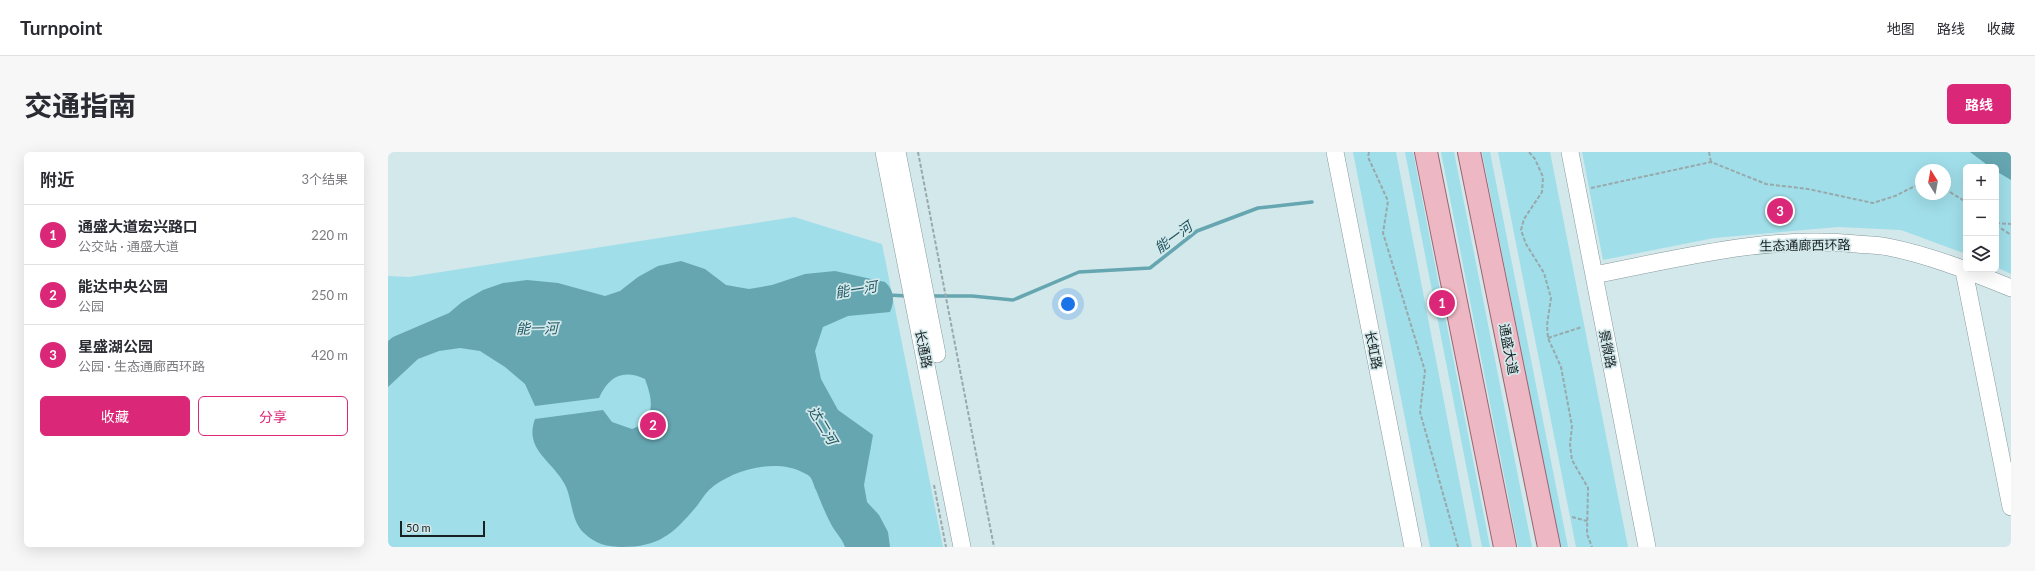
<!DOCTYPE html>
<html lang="zh">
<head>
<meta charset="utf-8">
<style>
  :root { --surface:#fff; --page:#f7f7f7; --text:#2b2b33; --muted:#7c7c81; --line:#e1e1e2; --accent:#db2777 }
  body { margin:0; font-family:Lato,"Noto Sans SC",sans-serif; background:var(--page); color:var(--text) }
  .controls { position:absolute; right:12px; top:12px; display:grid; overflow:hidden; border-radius:6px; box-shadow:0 4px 16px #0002 }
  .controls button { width:36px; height:36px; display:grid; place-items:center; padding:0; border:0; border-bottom:1px solid var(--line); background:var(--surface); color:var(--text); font:20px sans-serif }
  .compass { position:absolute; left:1527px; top:12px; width:36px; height:36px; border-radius:50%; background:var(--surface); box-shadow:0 4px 16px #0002; rotate:349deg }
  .scale { position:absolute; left:12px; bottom:10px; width:85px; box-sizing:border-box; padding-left:4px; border:2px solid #182021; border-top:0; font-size:11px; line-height:14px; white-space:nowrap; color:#182021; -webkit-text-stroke:3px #d3e8eb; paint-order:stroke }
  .you { position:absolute; left:680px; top:152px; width:14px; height:14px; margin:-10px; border:3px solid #fff; border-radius:50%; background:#1a73e8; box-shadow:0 0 0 6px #1a73e833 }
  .badge { display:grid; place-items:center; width:26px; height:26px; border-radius:50%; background:var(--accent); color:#fff; font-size:13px; font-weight:700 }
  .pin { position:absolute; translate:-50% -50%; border:2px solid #fff; box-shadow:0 1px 4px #0006 }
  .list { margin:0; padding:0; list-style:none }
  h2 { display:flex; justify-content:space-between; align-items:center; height:52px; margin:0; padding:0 16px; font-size:17px }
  h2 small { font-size:13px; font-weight:400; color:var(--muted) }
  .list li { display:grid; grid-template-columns:26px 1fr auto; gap:12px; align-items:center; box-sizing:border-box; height:60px; padding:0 16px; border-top:1px solid var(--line) }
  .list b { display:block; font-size:15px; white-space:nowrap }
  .list p { margin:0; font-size:13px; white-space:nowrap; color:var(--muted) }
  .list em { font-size:13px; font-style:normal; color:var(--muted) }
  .actions { display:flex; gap:8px; padding:12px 16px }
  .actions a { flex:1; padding:9px 0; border:1px solid var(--accent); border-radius:6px; text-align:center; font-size:14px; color:var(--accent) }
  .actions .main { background:var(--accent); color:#fff }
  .icon { flex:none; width:22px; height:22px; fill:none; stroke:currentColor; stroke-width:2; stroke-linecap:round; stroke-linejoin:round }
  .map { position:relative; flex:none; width:1623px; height:395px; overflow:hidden; border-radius:6px }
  header { display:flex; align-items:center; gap:24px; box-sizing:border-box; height:56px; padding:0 20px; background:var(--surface); border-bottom:1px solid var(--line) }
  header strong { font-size:19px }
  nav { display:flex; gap:22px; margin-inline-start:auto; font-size:14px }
  .intro { display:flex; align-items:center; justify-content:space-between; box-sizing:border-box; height:96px; padding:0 24px }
  h1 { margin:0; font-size:28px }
  .button { padding:10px 18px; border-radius:6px; background:var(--accent); color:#fff; font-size:14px; font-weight:700 }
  main { display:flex; gap:24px; padding:0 24px }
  aside { flex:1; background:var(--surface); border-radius:6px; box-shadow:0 4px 16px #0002 }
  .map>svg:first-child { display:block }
</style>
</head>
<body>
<header>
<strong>Turnpoint</strong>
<nav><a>地图</a><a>路线</a><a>收藏</a></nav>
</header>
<div class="intro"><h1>交通指南</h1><a class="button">路线</a></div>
<main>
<aside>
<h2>附近<small>3个结果</small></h2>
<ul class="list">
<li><span class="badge">1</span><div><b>通盛大道宏兴路口</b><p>公交站 · 通盛大道</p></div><em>220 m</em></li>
<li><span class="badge">2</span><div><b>能达中央公园</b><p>公园</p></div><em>250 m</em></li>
<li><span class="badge">3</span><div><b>星盛湖公园</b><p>公园 · 生态通廊西环路</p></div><em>420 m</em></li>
</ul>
<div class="actions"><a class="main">收藏</a><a>分享</a></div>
</aside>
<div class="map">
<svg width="1623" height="395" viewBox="0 0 1623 395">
  <rect width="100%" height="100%" fill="#d3e8eb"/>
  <path fill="#a0dee9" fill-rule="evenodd" d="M965,0H1008L1084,395H1042Z
    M1017,0H1025L1102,395H1094Z
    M1053,0H1066L1144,395H1130Z
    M1094,0H1102L1180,395H1172Z
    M1110,0H1162L1240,395H1188Z
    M1194,0H1623V122L1608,115V15H1578V102L1513,78L1450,75L1326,86L1215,108ZM1533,18H1557V42H1533Z
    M406,65L494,92L555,395H0V124L21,125Z"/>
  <path fill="#65a6b1" d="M1582,0H1623V28L1608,19V15H1602Z
    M293,109L317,117L338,133L361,137L384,133L417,122L447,119L497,130C506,138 507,149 502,160L460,164L435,175L427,199L433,227L450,258L485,283L476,333L479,350L491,363L500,380L502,395H457C454,386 447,380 443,372C437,361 433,350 428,338C426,335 425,328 422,325C421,323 416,321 414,320C387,306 343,318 321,338C316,343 312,350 308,355C285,382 271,395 234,395C220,395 207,392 196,381C182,368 185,346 176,331C163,308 136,297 147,267L215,258L224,270L244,277L258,271C266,254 263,244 257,227C235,217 221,224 211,246L147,254L137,232L117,215L92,199L72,196L51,199L30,207L0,235V189L5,185L61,161L74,150L95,138L115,131L139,128L170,131L217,144L232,139L250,125L270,114Z"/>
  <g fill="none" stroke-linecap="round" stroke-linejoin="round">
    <path stroke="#65a6b1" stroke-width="3.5" d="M500,143L520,144
      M542,144H584L625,148L691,120L762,116L809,79L870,56L924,50"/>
    <defs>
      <path id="minor" d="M496,0L574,395
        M509,0L549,202
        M947,0L1025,395
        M1182,0L1259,395
        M1576,119L1623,355
        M1206,123C1293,106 1380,83 1469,92C1479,93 1490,93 1500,95C1541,103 1584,120 1623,136"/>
      <path id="major" d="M1038,0L1117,395
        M1081,0L1161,395"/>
    </defs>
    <use href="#minor" stroke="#879a9e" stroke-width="18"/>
    <use href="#major" stroke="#9b6470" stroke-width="24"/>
    <path stroke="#98a9ac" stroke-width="2" stroke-dasharray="4 2" stroke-linecap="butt" d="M530,0L606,395
      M981,0L980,5L1000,49L995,81L1037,219L1032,260L1070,395
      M1141,0L1147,7L1155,25L1154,40L1136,67L1133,78L1138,92L1156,121L1163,146L1159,173L1160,186L1173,215L1184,274L1182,293L1184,308L1200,336L1199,382L1204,395
      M1321,0L1323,10
      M1203,36L1323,10L1378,32L1420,37L1485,51L1507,44L1529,33H1533
      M1557,37L1578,50
      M1608,71L1623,72
      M1608,73L1623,83
      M1160,186L1194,175
      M546,333L558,395
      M1184,365L1199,369"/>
    <use href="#minor" stroke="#fff" stroke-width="17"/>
    <use href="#major" stroke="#edb8c3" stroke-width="22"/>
  </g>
  <g text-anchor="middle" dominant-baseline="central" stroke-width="3.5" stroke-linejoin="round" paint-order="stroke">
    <g font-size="13" fill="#182021" stroke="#d3e8eb">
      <text transform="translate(1417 93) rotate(-1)">生态通廊西环路</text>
      <text transform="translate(536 197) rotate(79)">长通路</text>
      <text transform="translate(1121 197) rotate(79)">通盛大道</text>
      <text transform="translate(1220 197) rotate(79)">景微路</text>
      <text transform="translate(986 198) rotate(79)">长虹路</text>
    </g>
    <g font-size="14" font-style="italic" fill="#1f5760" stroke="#d3e8eb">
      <text transform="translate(785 85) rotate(-36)">能一河</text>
      <text transform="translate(468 137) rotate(-9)">能一河</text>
      <text transform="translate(149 176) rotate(-1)">能一河</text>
      <text transform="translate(435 273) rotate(59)">达二河</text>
    </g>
  </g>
</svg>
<div class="controls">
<button>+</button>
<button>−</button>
<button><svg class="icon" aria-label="layers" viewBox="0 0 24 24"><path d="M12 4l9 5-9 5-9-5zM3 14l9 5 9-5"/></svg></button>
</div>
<svg class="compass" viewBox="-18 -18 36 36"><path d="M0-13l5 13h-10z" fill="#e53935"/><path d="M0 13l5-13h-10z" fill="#7c7c81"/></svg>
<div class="scale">50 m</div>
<div class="you"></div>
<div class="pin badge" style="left:1054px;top:151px">1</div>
<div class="pin badge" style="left:265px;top:273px">2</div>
<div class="pin badge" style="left:1392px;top:59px">3</div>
</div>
</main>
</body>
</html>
